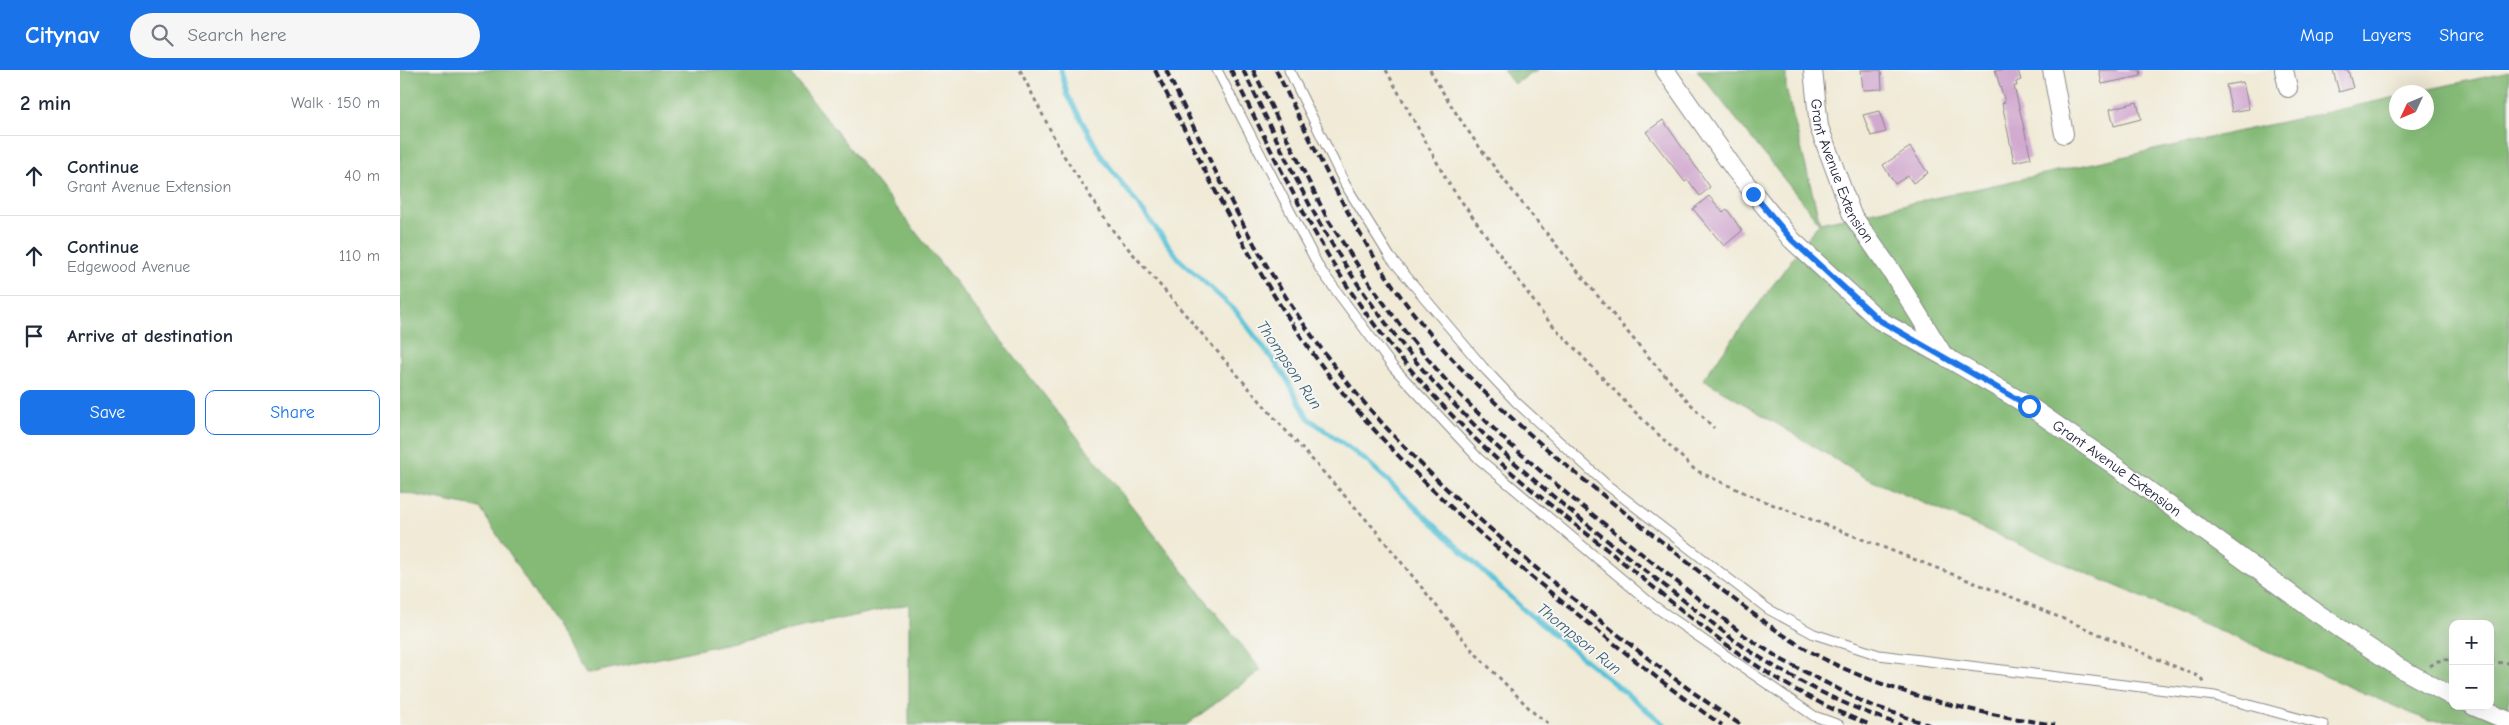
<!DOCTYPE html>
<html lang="en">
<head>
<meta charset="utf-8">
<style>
  :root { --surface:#fff; --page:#f6f6f7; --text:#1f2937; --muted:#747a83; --line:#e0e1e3; --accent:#1a73e8 }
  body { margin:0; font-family:"Comic Neue",sans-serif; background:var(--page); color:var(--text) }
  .controls { position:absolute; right:15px; bottom:15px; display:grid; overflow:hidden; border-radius:10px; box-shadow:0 5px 20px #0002 }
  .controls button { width:45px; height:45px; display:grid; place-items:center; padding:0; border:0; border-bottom:1px solid var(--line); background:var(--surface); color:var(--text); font:25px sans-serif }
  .compass { position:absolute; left:1989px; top:15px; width:45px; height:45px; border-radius:50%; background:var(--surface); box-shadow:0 5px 20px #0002; rotate:226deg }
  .stop { position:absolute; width:15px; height:15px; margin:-11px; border:4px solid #1a73e8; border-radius:50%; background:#fff }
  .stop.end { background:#1a73e8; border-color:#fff; box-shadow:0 1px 5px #0008 }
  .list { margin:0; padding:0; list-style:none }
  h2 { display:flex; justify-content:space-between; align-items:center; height:65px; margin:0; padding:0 20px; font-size:21px }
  h2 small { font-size:16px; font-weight:400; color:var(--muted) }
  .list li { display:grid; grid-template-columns:32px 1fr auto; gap:15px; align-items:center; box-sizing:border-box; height:80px; padding:0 20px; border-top:1px solid var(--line) }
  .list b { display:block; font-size:19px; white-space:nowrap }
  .list p { margin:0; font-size:16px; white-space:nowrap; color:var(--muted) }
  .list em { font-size:16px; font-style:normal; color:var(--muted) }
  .actions { display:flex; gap:10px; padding:15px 20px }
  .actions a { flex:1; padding:11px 0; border:1px solid var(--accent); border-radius:10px; text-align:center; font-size:18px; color:var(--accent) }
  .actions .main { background:var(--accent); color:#fff }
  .icon { flex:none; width:28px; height:28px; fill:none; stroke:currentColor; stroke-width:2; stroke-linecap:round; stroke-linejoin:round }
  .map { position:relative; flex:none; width:2109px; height:655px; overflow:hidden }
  header { display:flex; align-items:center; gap:30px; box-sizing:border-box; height:70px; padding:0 25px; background:var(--accent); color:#fff }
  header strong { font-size:24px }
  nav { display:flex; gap:28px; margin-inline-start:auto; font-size:18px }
  .search { width:350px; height:45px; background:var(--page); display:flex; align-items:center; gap:12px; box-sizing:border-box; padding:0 18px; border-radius:28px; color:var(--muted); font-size:19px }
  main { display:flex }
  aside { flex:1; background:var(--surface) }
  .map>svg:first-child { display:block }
</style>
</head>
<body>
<header>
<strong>Citynav</strong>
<div class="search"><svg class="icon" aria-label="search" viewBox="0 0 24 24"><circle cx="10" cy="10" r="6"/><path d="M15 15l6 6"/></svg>Search here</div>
<nav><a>Map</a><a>Layers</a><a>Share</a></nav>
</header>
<main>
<aside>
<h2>2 min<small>Walk · 150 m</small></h2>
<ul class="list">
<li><svg class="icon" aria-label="ahead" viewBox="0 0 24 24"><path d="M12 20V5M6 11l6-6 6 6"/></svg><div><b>Continue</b><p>Grant Avenue Extension</p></div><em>40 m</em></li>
<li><svg class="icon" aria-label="ahead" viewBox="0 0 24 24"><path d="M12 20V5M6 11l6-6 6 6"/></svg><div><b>Continue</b><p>Edgewood Avenue</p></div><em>110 m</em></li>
<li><svg class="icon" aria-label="arrive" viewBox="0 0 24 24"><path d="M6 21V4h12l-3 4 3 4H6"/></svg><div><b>Arrive at destination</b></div></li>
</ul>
<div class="actions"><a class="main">Save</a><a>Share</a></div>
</aside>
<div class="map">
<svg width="2109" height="655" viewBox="0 0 2109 655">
  <rect width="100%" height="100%" fill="#f6f6f2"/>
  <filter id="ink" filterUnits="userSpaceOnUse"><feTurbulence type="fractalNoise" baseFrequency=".02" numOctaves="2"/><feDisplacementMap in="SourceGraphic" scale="10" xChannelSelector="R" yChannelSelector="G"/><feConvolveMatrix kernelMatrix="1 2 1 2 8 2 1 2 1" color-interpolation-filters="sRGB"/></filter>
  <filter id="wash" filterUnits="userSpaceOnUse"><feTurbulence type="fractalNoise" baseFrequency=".0096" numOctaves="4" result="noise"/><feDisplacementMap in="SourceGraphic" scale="20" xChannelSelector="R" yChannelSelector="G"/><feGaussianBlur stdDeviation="1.12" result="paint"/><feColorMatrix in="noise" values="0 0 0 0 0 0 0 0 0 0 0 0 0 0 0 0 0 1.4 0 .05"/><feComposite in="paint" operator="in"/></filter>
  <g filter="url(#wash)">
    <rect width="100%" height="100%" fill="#f0ead6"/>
    <path fill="#84ba76" stroke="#536e58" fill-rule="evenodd" d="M0,0H388L861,600L786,655H509V534L186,604L80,438L0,422Z
      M1103,0H1138L1114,14Z
      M1297,0H1386V18L1420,153L1996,27V52H2026V22H2016L2109,2V653L2029,651L1466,408L1303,309L1419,153ZM2053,554H2090V636H2053Z"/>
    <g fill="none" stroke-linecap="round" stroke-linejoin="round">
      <path stroke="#5bc3d8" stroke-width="5" d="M661,0L667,24L702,87L780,190L836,241L885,306L908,348L968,392L1124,540L1265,655"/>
    </g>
    <g id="blocks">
      <path fill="#d2aad0" d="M1461,0H1481L1482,19L1463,20Z
        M1595,0H1618L1621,10L1616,12L1617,16H1614L1631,88L1614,92L1602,33L1605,32Z
        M1699,0H1740L1741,6L1702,14Z
        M1933,0H1948L1953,18L1939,22Z
        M1843,12L1849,39L1832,42L1826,15Z
        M1737,32L1741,49L1714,56L1710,39Z
        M1479,41L1486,62L1471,66L1463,45Z
        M1263,50L1310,117L1300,126L1288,110L1285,112L1246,62Z
        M1510,77L1528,103L1513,113L1508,106L1495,114L1483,95Z
        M1309,126L1323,142L1327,139L1342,161L1324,176L1293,139Z"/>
    </g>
  </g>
  <g filter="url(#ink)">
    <use href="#blocks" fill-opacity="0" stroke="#898688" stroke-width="1"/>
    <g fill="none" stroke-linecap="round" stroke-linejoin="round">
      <defs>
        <path id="service" d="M817,0L920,199L993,297L1079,389L1254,536L1414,646L1439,655
          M889,0L945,114L990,187L1083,297L1116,332L1207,415L1368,539L1414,564L1479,585L1815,626L1924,655"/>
        <g id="minor">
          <path d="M1265,0L1335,100L1392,170L1479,250L1543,286"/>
          <path id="s1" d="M1413,0L1419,57L1452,145L1492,202L1544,286L1629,336L1711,393L1914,541L1998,597L2053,627"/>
          <path d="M1652,0L1664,64"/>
          <path d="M1884,0L1888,18"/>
          <path d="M2073,636L2109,651"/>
        </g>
      </defs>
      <use href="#service" stroke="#898688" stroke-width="11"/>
      <use href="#minor" stroke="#898688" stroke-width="20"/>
      <path stroke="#898688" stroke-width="3" stroke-dasharray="4 4" stroke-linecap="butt" d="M620,0L662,83L714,162L879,353L972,456L1073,581L1134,643L1151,655
        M986,0L1049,114L1145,247L1232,339L1295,400L1356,428L1614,528L1800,607L1805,614
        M1030,0C1070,72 1123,134 1175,198C1220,253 1264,308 1314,358
        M2090,592L2109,593
        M2030,596L2038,591L2053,589"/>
      <use href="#service" stroke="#fff" stroke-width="9"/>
      <use href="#minor" stroke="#fff" stroke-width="18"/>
      <path stroke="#22223b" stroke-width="4" stroke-dasharray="8 4" stroke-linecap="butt" d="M755,0C802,95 847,191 909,278C983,384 1081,467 1181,547C1227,584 1273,622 1322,655
        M766,0C807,85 848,172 901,250C979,365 1074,448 1181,535C1233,577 1285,619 1341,655
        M831,0C867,72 901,144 944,211C982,270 1036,332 1087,380C1133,424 1186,462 1236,503C1309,563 1381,622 1471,655
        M843,0C866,47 888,95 913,141C939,189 971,235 1005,278C1095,392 1223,481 1335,571C1389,608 1439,634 1501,655
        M853,0L928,150L972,217L1006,263L1049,314L1106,371L1173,429L1345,566L1382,590L1465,633L1529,655
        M876,0C914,77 949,154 999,224C1073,326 1172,401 1270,478C1321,519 1372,563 1430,592C1502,627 1577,643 1655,655"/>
    </g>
  </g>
  <g fill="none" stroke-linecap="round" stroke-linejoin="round" filter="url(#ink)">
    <path stroke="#1a73e8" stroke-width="6" d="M1353,124L1392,170L1479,250L1629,336"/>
  </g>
  <g text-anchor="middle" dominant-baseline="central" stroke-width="4" stroke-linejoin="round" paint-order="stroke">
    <g font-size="15" fill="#22223b" stroke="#f6f6f2">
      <text stroke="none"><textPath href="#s1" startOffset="106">Grant Avenue Extension</textPath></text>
      <text stroke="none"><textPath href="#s1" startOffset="526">Grant Avenue Extension</textPath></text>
    </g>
    <g font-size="16" font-style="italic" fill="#365a72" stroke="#f6f6f2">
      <text transform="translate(889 295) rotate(56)">Thompson Run</text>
      <text transform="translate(1179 569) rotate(39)">Thompson Run</text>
    </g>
  </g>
</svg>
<div class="controls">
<button>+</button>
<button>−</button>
</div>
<svg class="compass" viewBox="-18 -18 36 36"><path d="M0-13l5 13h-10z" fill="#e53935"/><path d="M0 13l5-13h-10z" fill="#747a83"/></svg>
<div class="stop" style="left:1629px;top:336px"></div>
<div class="stop end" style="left:1353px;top:124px"></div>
</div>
</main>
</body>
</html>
